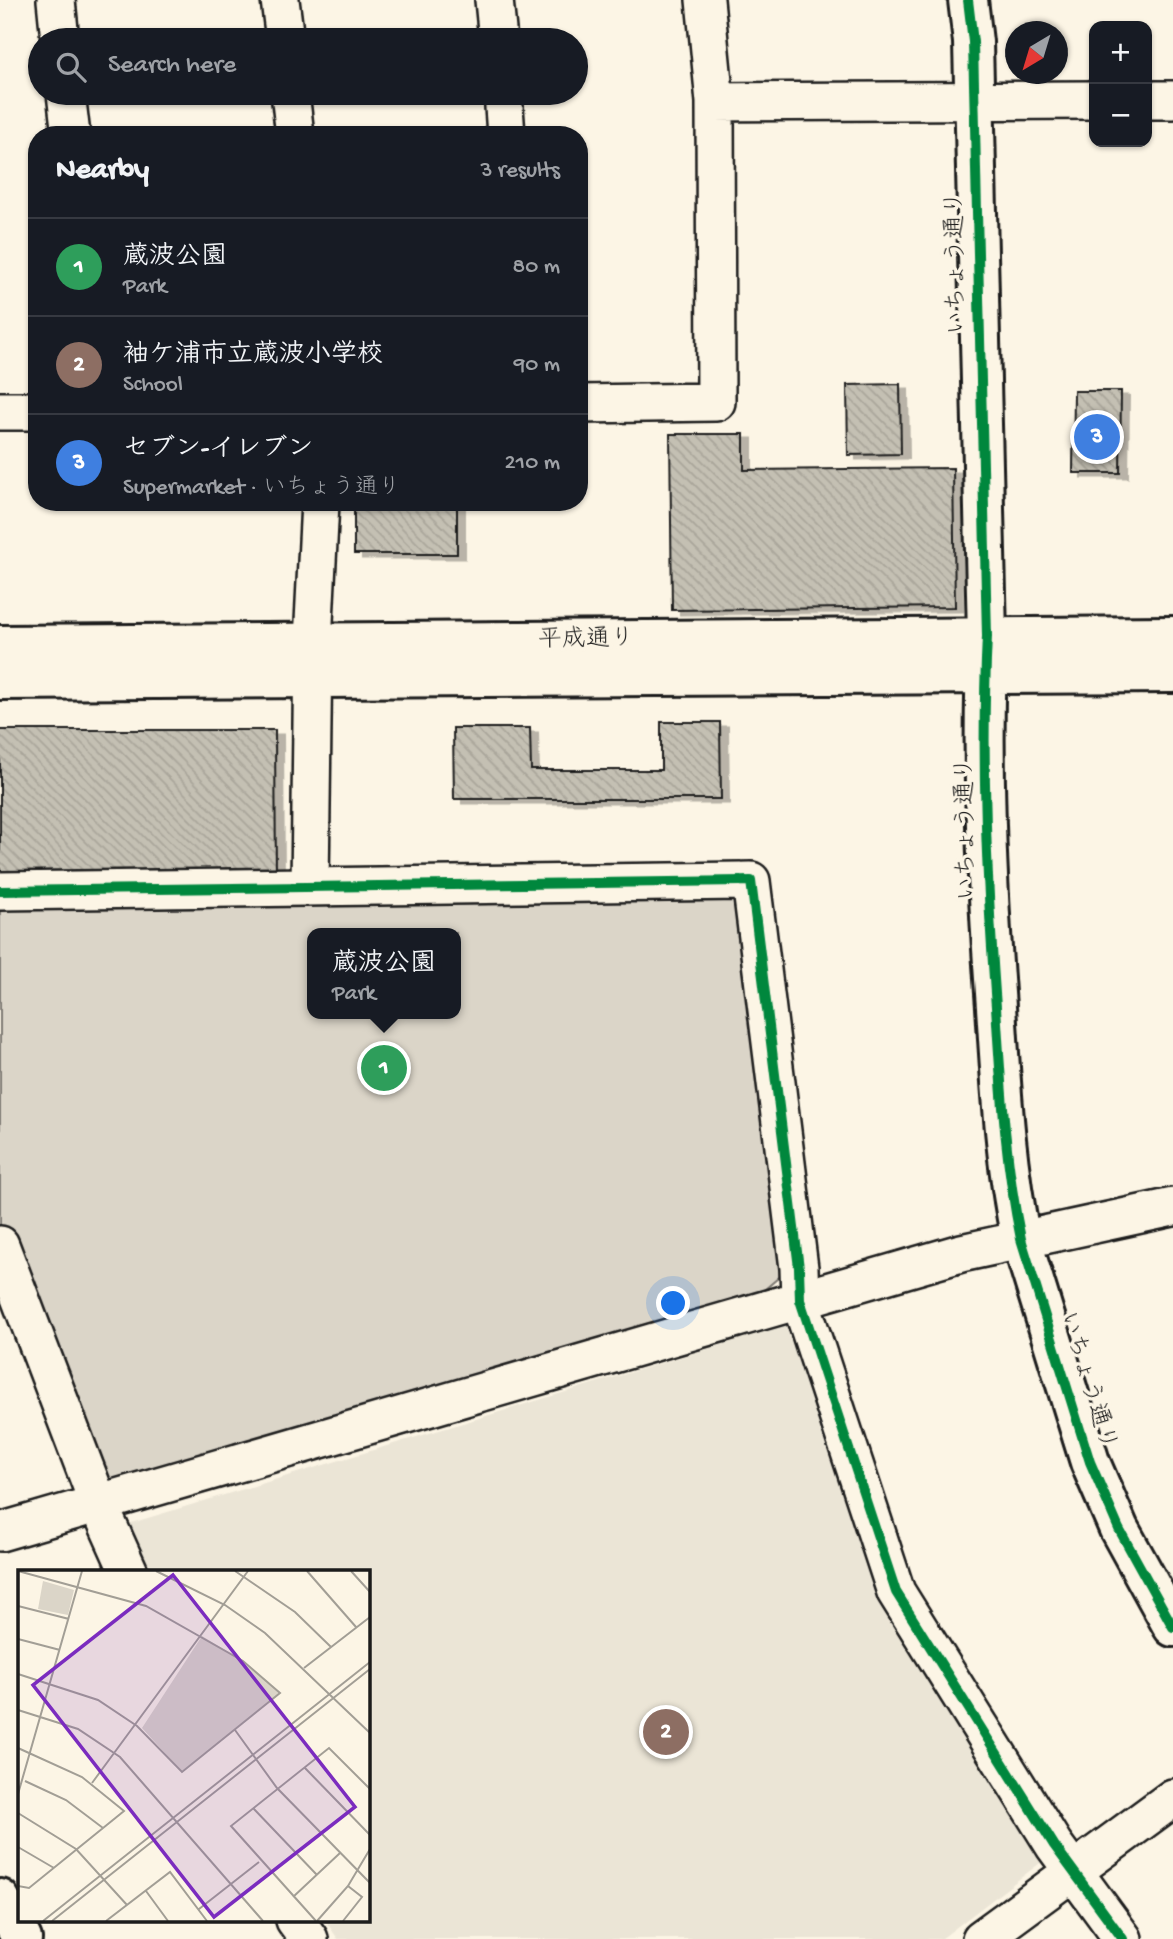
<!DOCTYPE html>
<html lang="en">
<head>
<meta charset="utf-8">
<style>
  :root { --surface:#171b24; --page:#20242c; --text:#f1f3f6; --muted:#9ea1a6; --line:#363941; --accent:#0b8043 }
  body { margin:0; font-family:"Gochi Hand","Klee One",sans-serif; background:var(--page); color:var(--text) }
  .controls { position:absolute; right:21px; top:21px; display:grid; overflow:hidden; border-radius:14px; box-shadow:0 2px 5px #0004 }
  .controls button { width:63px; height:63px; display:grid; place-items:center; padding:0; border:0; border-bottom:2px solid var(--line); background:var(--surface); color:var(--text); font:35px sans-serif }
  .compass { position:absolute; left:1005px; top:21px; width:63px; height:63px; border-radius:50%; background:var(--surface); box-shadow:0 2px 5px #0004; rotate:218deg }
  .you { position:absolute; left:674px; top:1304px; width:24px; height:24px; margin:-18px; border:5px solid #fff; border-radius:50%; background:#1a73e8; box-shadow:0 0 0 10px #1a73e833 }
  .badge { display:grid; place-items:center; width:46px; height:46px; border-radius:50%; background:var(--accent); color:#fff; font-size:23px; font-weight:700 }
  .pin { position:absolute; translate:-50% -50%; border:4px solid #fff; box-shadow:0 2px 7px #0006 }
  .popup { position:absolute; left:307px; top:928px; width:154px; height:91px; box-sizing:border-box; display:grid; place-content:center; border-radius:14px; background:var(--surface); filter:drop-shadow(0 2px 5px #0005); font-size:23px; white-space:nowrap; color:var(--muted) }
  .popup b { font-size:26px; color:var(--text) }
  .popup::after { content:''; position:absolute; left:50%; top:100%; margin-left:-14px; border:14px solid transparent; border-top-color:var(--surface) }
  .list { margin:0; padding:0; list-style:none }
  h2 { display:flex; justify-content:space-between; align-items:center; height:91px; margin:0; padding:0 28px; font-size:30px }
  h2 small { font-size:23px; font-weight:400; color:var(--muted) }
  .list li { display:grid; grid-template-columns:46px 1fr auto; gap:21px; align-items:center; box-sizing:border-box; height:98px; padding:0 28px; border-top:2px solid var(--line) }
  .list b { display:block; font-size:26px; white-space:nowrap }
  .list p { margin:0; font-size:23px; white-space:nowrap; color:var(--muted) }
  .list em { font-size:23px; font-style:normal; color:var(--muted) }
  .icon { flex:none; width:38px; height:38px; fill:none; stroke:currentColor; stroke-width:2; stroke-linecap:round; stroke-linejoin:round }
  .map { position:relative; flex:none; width:1173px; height:1939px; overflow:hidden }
  .search { position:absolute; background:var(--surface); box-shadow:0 2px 5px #0004; left:28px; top:28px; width:560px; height:77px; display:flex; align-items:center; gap:18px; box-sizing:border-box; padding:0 24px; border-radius:38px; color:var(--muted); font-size:26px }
  .panel { position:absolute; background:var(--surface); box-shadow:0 2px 5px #0004; left:28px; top:126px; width:560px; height:385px; border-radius:28px }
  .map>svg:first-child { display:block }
</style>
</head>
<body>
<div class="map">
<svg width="1173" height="1939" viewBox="0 0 1173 1939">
  <defs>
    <pattern id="building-back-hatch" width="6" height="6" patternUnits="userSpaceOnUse" patternTransform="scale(1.75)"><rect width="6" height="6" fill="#c4c0b3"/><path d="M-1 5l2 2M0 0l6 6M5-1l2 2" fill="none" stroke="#a8a499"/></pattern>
    <filter id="shadow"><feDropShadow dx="8" dy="4.5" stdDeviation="0" flood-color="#0004"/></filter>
  </defs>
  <rect width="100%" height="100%" fill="#fcf5e5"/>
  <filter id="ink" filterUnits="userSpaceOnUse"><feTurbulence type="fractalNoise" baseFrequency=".0143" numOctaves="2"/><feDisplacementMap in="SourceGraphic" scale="14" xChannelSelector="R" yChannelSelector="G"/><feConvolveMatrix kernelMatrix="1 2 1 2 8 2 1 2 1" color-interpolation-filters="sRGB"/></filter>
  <g filter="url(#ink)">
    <path fill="#ebe5d6" d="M791,1324L883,1603L1044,1860L941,1939H338L325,1920H368V1572L150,1571L128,1524Z"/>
    <path fill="#dbd5c8" stroke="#7c7872" stroke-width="2" fill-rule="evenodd" d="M751,881L785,1272L758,1295L99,1505L0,1245V891ZM312,933H456V1014H312Z"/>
    <path fill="url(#building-back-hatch)" stroke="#1c1c1c" stroke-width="2" filter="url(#shadow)" d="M900,384L901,454L848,455L847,385Z
      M1074,391H1121L1120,473H1073Z
      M670,434H744V470L953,468L955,607L672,610Z
      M354,502H457V554H354Z
      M661,722H720L721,799H454L453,728H530L531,770H661Z
      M0,730H275L276,880L0,881Z"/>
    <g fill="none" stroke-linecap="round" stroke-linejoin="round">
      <defs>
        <path id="minor" d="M56,0L60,40
          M280,0L285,40
          M494,0L498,40
          M66,93L71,135
          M290,93L295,135
          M503,93L506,135
          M1147,100H1173
          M715,102L1094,100
          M579,404L716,402L715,102L705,0
          M0,411H37
          M310,887L313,642L320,502
          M0,891L751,881L799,1268L800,1300L896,1592L1054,1845L1123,1939
          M0,1245L99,1505L129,1572
          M0,1532L961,1253L1173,1207
          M295,1920L309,1939
          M981,1939L1173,1798"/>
        <path id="tertiary" d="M968,0L973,42L987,636C981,760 987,884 996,1007C1001,1084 1005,1163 1021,1239L1090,1462L1119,1529L1173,1627
          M0,645L1173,636
          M0,680L1173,673
          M0,1899L22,1939"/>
      </defs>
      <use href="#minor" stroke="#1c1c1c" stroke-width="42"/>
      <use href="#tertiary" stroke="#1c1c1c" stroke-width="44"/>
      <use href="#minor" stroke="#fcf5e5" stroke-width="37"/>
      <use href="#tertiary" stroke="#fcf5e5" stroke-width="38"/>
      <defs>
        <path id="cycleway" d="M968,0L973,42L987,636C981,760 987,884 996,1007C1001,1084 1005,1163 1021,1239L1090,1462L1119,1529L1173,1627
          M0,891L751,881L799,1268L800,1300L896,1592L1054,1845L1123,1939"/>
      </defs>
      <use href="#cycleway" stroke="#fcf5e5" stroke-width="15"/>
      <use href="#cycleway" stroke="#00873e" stroke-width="10"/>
    </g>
  </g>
  <g text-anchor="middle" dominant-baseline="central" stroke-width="7" stroke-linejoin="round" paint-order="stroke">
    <g font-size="24" fill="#1c1c1c" stroke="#fcf5e5">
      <text transform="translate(957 263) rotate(-91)">いちょう通り</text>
      <text transform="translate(586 640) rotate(-1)">平成通り</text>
      <text transform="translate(967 829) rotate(-91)">いちょう通り</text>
      <text transform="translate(1087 1381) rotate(73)">いちょう通り</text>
    </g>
  </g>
  <g transform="translate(18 1570)">
    <rect width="352" height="352" fill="#fcf5e5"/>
    <path d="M25,11L56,20L50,45L20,39ZM184,66L225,91L262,123L164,202L124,158Z" fill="#dbd5c8"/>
    <path fill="none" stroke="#a29e95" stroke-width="2" d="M0,1L128,36L225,91L262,123L164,202L119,156L80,130L0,104M138,1L207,35L247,63L352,163M217,1L277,42L313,77M289,1L338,57M333,1L352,22M0,36L51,49M0,69L42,80M286,98L352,47M0,140L60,159L102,187L245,351M217,160L259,218L352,313M0,178L64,207L106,241L11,318L0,316M286,197L352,265M7,211L48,230L85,258M74,213L230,1M0,224L64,1M235,238L299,305M0,243L58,279L109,335M0,277L36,298M128,321L150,351M275,327L322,283M181,339L241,292M25,351L352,92M34,351L352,99M88,351L152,302L189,351M298,351L213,256L311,178L352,219M299,351L330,316L352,279M325,351L344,327L330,316"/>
    <path fill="#7b2cbf" fill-opacity="0.15" stroke="#7b2cbf" stroke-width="3.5" d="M155,5L337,237L196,347L15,115Z"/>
    <rect width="352" height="352" fill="none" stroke="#1c1c1c" stroke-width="3.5"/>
  </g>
</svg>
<div class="controls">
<button>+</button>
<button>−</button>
</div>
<svg class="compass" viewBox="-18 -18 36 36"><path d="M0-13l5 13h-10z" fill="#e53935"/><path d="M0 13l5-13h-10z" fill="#9ea1a6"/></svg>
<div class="you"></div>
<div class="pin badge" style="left:384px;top:1068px;background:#2e9e5b">1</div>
<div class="popup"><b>蔵波公園</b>Park</div>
<div class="pin badge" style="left:666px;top:1732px;background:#8d6e63">2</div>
<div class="pin badge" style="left:1097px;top:437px;background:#3f7fe0">3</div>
<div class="search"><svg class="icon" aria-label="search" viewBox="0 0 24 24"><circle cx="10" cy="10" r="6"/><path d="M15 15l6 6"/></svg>Search here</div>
<section class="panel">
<h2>Nearby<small>3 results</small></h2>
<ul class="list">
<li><span class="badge" style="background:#2e9e5b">1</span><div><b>蔵波公園</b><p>Park</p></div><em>80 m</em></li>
<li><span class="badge" style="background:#8d6e63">2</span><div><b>袖ケ浦市立蔵波小学校</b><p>School</p></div><em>90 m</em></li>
<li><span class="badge" style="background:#3f7fe0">3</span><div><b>セブン-イレブン</b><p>Supermarket · いちょう通り</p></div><em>210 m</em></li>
</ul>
</section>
</div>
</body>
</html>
